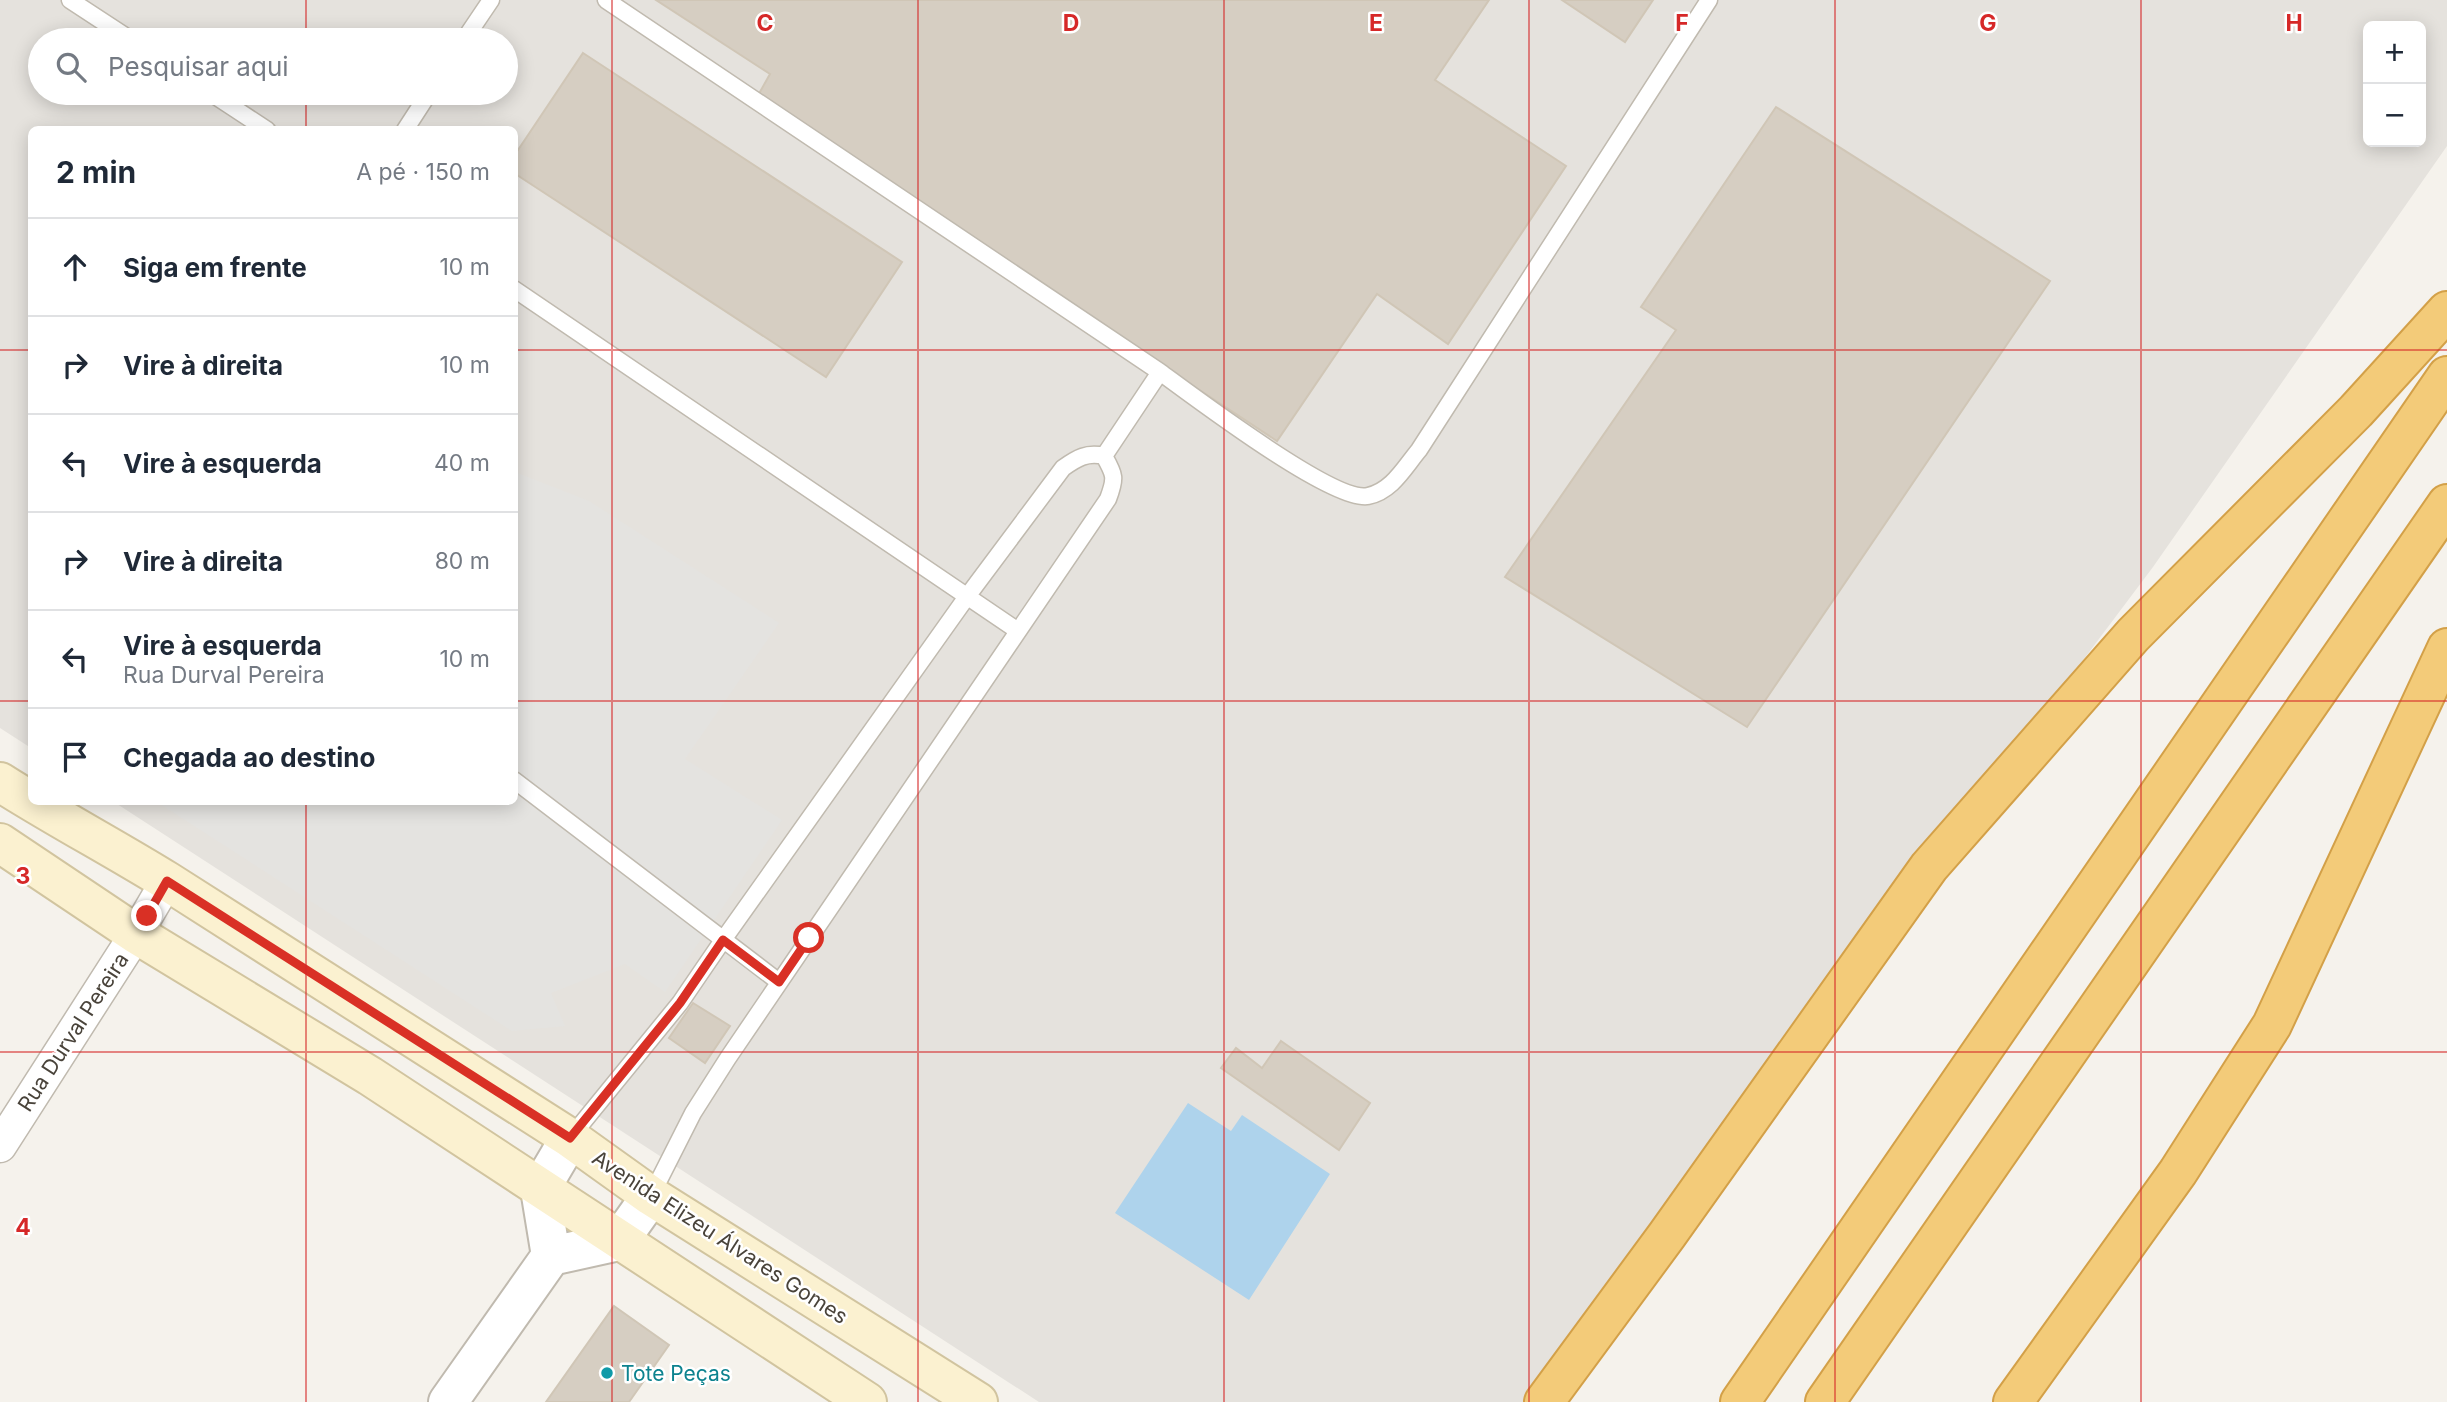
<!DOCTYPE html>
<html lang="pt">
<head>
<meta charset="utf-8">
<style>
  :root { --surface:#fff; --page:#f2f2f3; --text:#1f2937; --muted:#747a83; --line:#e0e1e3 }
  body { margin:0; font-family:Inter,sans-serif; background:var(--page); color:var(--text) }
  .controls { position:absolute; right:21px; top:21px; display:grid; overflow:hidden; border-radius:10px; box-shadow:0 4px 18px #0003 }
  .controls button { width:63px; height:63px; display:grid; place-items:center; padding:0; border:0; border-bottom:2px solid var(--line); background:var(--surface); color:var(--text); font:35px sans-serif }
  .stop { position:absolute; width:21px; height:21px; margin:-16px; border:5px solid #d93025; border-radius:50%; background:#fff }
  .stop.end { background:#d93025; border-color:#fff; box-shadow:0 2px 7px #0008 }
  .list { margin:0; padding:0; list-style:none }
  h2 { display:flex; justify-content:space-between; align-items:center; height:91px; margin:0; padding:0 28px; font-size:30px }
  h2 small { font-size:23px; font-weight:400; color:var(--muted) }
  .list li { display:grid; grid-template-columns:46px 1fr auto; gap:21px; align-items:center; box-sizing:border-box; height:98px; padding:0 28px; border-top:2px solid var(--line) }
  .list b { display:block; font-size:26px; white-space:nowrap }
  .list p { margin:0; font-size:23px; white-space:nowrap; color:var(--muted) }
  .list em { font-size:23px; font-style:normal; color:var(--muted) }
  .icon { flex:none; width:38px; height:38px; fill:none; stroke:currentColor; stroke-width:2; stroke-linecap:round; stroke-linejoin:round }
  .map { position:relative; flex:none; width:2447px; height:1402px; overflow:hidden }
  .search { position:absolute; background:var(--surface); box-shadow:0 4px 18px #0003; left:28px; top:28px; width:490px; height:77px; display:flex; align-items:center; gap:18px; box-sizing:border-box; padding:0 24px; border-radius:38px; color:var(--muted); font-size:26px }
  .panel { position:absolute; background:var(--surface); box-shadow:0 4px 18px #0003; left:28px; top:126px; width:490px; height:679px; border-radius:10px }
  .map>svg:first-child { display:block }
</style>
</head>
<body>
<div class="map">
<svg width="2447" height="1402" viewBox="0 0 2447 1402">
  <rect width="100%" height="100%" fill="#f5f2ec"/>
  <path fill="#e5e2dd" fill-rule="evenodd" d="M0,0H2447V146L2153,567L1525,1402H1039L114,802H514V130H32L31,748L0,728ZM2368,26H2421V142H2368ZM40,40H506V93H40Z"/>
  <path fill="#e4e3e0" d="M515,472L589,501L779,623L685,759L782,820L665,992L625,964L551,993L565,1026L512,1031L157,802H514Z"/>
  <path fill="#aed3ec" d="M1188,1103L1231,1131L1242,1115L1330,1174L1249,1300L1115,1213Z"/>
  <path fill="#d6cec2" stroke="#d0c6b6" stroke-width="2" d="M656,0H1489L1435,80L1566,166L1448,344L1377,294L1277,441L756,99L770,74Z
    M1562,0H1653L1625,42Z
    M583,53L902,262L826,377L514,173V156Z
    M1776,107L2050,281L1747,727L1505,577L1676,330L1641,307Z
    M693,1003L730,1026L705,1063L669,1038Z
    M1281,1041L1370,1103L1339,1150L1221,1068L1236,1048L1262,1068Z
    M614,1306L669,1345L629,1402H546Z"/>
  <g fill="none" stroke-linecap="round" stroke-linejoin="round">
    <defs>
      <path id="service" d="M70,0L131,40
        M606,0L1160,372
        M464,40L491,0
        M211,93L267,130
        M405,130L429,93
        M514,289L1018,631
        M1104,456L1160,372C1193,396 1334,503 1368,496C1392,491 1404,468 1419,450L1709,0
        M514,780L779,982
        M570,1138L680,1003L723,940L966,598L1063,468C1077,458 1087,452 1104,456C1115,475 1116,478 1108,499L728,1058L693,1113L651,1196"/>
      <path id="minor" d="M0,1146L136,934L167,881"/>
      <path id="tertiary" d="M551,1256L540,1189L570,1138
        M448,1402L551,1256L619,1241L651,1196"/>
      <path id="secondary" d="M0,782C55,817 112,847 167,881L570,1138L651,1196L978,1402
        M0,843L136,934L370,1076L867,1402"/>
      <path id="motorway" d="M1544,1402L1667,1235L1929,867L2133,635L2356,411L2447,311
        M1740,1402L2447,376
        M1825,1402L2447,504
        M2013,1402L2178,1172L2272,1025L2447,648"/>
    </defs>
    <use href="#service" stroke="#c0baaf" stroke-width="19"/>
    <use href="#minor" stroke="#c0baaf" stroke-width="35"/>
    <use href="#tertiary" stroke="#c0baaf" stroke-width="42"/>
    <use href="#secondary" stroke="#d1c49f" stroke-width="42"/>
    <use href="#motorway" stroke="#d3a048" stroke-width="42"/>
    <use href="#service" stroke="#fff" stroke-width="16"/>
    <use href="#minor" stroke="#fff" stroke-width="32"/>
    <use href="#tertiary" stroke="#fff" stroke-width="38"/>
    <use href="#secondary" stroke="#fbf1d0" stroke-width="38"/>
    <use href="#motorway" stroke="#f3cb79" stroke-width="38"/>
  </g>
  <g fill="none" stroke-linecap="round" stroke-linejoin="round">
    <path stroke="#d93025" stroke-width="9" d="M147,916L167,881L570,1138L680,1003L723,940L779,982L809,938"/>
  </g>
  <path fill="none" stroke="#d62828" stroke-width="2" stroke-opacity="0.55" d="M306,0V40M612,0V1402M918,0V1402M1224,0V1402M1529,0V1402M1835,0V1402M2141,0V1402M306,93V130M0,350H32M514,350H2447M0,701H32M514,701H2447M306,802V1402M0,1052H2447"/>
  <circle fill="#0f9aa8" stroke="#fff" stroke-width="2.5" cx="607" cy="1373" r="7"/>
  <g text-anchor="middle" dominant-baseline="central" stroke-width="5" stroke-linejoin="round" paint-order="stroke">
    <g font-size="21" fill="#49433a" stroke="#fff">
      <text transform="translate(73 1032) rotate(-57)">Rua Durval Pereira</text>
      <text transform="translate(720 1237) rotate(33)">Avenida Elizeu Álvares Gomes</text>
    </g>
    <g font-size="21" fill="#0d838f" stroke="#fff" text-anchor="start">
      <text x="621" y="1373">Tote Peças</text>
    </g>
  </g>
  <g font-size="23" text-anchor="middle" font-weight="bold" fill="#d62828" stroke="#fff" stroke-width="5" stroke-linejoin="round" paint-order="stroke">
    <text x="765" y="31">C</text>
    <text x="1071" y="31">D</text>
    <text x="1376" y="31">E</text>
    <text x="1682" y="31">F</text>
    <text x="1988" y="31">G</text>
    <text x="2294" y="31">H</text>
    <text x="23" y="884">3</text>
    <text x="23" y="1235">4</text>
  </g>
</svg>
<div class="controls">
<button>+</button>
<button>−</button>
</div>
<div class="stop" style="left:809px;top:938px"></div>
<div class="stop end" style="left:147px;top:916px"></div>
<div class="search"><svg class="icon" aria-label="search" viewBox="0 0 24 24"><circle cx="10" cy="10" r="6"/><path d="M15 15l6 6"/></svg>Pesquisar aqui</div>
<section class="panel">
<h2>2 min<small>A pé · 150 m</small></h2>
<ul class="list">
<li><svg class="icon" aria-label="ahead" viewBox="0 0 24 24"><path d="M12 20V5M6 11l6-6 6 6"/></svg><div><b>Siga em frente</b></div><em>10 m</em></li>
<li><svg class="icon" aria-label="right" viewBox="0 0 24 24"><path d="M7 20v-9h11M14 6l5 5-5 5"/></svg><div><b>Vire à direita</b></div><em>10 m</em></li>
<li><svg class="icon" aria-label="left" viewBox="0 0 24 24"><path d="M17 20v-9H6M10 6l-5 5 5 5"/></svg><div><b>Vire à esquerda</b></div><em>40 m</em></li>
<li><svg class="icon" aria-label="right" viewBox="0 0 24 24"><path d="M7 20v-9h11M14 6l5 5-5 5"/></svg><div><b>Vire à direita</b></div><em>80 m</em></li>
<li><svg class="icon" aria-label="left" viewBox="0 0 24 24"><path d="M17 20v-9H6M10 6l-5 5 5 5"/></svg><div><b>Vire à esquerda</b><p>Rua Durval Pereira</p></div><em>10 m</em></li>
<li><svg class="icon" aria-label="arrive" viewBox="0 0 24 24"><path d="M6 21V4h12l-3 4 3 4H6"/></svg><div><b>Chegada ao destino</b></div></li>
</ul>
</section>
</div>
</body>
</html>
